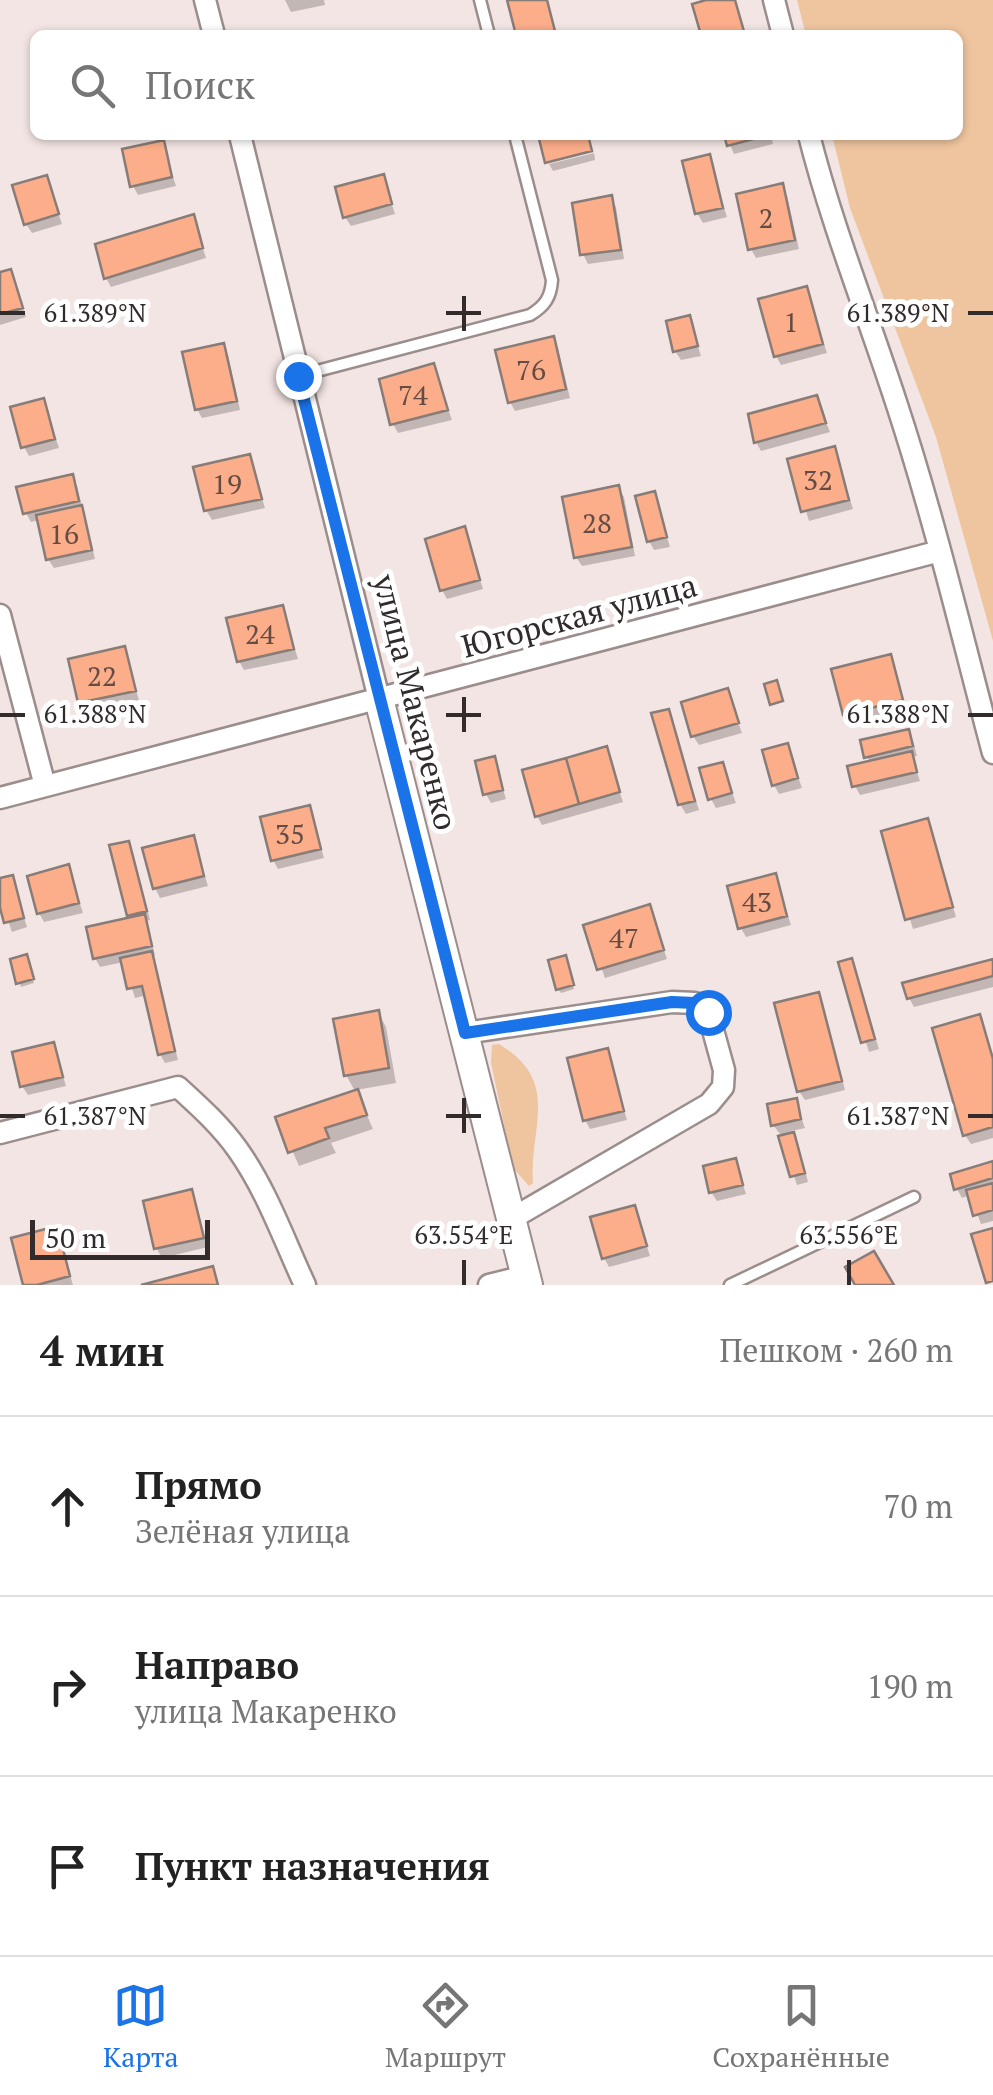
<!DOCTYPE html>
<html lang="ru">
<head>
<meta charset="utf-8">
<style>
  :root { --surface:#fff; --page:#f2f2f2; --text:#222; --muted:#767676; --line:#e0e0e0; --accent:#1a73e8 }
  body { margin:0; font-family:"PT Serif",serif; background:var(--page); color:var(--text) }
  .scale { position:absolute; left:30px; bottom:25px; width:180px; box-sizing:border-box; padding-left:10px; border:5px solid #312c2b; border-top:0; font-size:28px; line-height:35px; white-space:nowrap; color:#312c2b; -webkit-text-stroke:8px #fff; paint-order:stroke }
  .stop { position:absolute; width:30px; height:30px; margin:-22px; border:8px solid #1a73e8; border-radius:50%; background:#fff }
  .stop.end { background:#1a73e8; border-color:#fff; box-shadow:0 2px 10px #0008 }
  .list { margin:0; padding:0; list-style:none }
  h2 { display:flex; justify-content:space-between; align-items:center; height:130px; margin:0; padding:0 40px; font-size:42px }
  h2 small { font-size:32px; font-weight:400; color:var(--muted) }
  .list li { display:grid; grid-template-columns:65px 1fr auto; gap:30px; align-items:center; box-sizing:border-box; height:180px; padding:0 40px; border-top:2px solid var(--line) }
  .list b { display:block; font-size:38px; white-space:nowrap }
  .list p { margin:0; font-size:32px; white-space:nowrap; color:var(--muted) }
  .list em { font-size:32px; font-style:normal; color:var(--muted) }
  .icon { flex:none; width:55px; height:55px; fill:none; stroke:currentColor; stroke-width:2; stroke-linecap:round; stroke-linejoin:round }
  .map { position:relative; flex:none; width:993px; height:1285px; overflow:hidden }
  .search { position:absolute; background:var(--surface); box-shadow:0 2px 8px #0004; left:30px; right:30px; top:30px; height:110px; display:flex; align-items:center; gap:25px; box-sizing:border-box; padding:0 35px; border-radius:15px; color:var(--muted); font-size:38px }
  .sheet { height:670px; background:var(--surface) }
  nav { display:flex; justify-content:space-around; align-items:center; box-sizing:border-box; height:140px; border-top:2px solid var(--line); background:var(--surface); font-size:28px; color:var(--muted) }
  nav a { display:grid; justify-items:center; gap:5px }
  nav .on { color:var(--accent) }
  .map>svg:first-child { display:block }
</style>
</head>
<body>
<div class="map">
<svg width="993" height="1285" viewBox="0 0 993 1285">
  <rect width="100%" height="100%" fill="#f3e5e3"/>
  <path fill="#efc59f" d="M797,0H993V641L936,437L850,208L832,135H958V35H806Z
    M499,1044C562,1082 529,1126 533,1183L529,1186L513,1168L491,1063L492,1045Z"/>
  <path fill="#0003" d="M285,0H324L325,5L291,12Z
    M726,135H771L773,144L734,154Z
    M162,143L176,186L138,195L133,186Z
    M594,153L595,160L553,171L549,164Z
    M708,157L727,217L703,223L697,213Z
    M383,177L395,214L351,226L345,217Z
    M46,178L62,224L32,233L26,224Z
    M782,186L787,196L799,249L756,258L751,249Z
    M610,197L616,207L624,259L588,264L583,254Z
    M193,217L206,258L111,287L106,278Z
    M10,272L26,317L0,325V274Z
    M806,289L827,353L781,365L776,356Z
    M689,318L701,356L681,360L675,351Z
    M553,339L558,348L570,398L515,411L510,402Z
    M223,346L228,355L240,410L202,418L197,409Z
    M433,366L452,420L398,433L393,424Z
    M816,398L830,432L761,451L756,442Z
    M43,401L59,448L29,456L24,447Z
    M834,449L853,509L809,521L790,461Z
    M249,457L265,508L212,520L206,510Z
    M71,476L77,486L95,559L54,568L48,559L40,520L31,522L26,513Z
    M618,488L624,497L635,556L582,566L576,557Z
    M654,494L670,547L654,550L649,541Z
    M464,529L483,589L447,599L442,590Z
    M282,608L298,659L244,670L239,661Z
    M123,649L139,700L86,711L81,702Z
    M890,657L907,709L851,723L846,714Z
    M727,691L742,733L699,745L693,736Z
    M667,712L699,810L686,814L680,804Z
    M908,732L913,741L917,756L912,757L920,781L860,795L855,786L871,763L867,757Z
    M787,746L802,788L779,794L774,785Z
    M605,749L623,802L542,825L537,816Z
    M494,759L506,799L491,803L486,794Z
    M722,765L736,803L716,808L711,799Z
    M309,807L324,858L278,869L273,860Z
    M927,821L956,917L913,929L884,833Z
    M193,838L208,886L160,898L155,888Z
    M128,844L133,853L150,920L146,921L155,955L152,956L178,1060L165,1063L160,1054L147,995L135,998L124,962L100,967L95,958L132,919Z
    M68,867L83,913L44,922L39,913Z
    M775,876L791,925L746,937L741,928Z
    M11,878L27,927L12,932L0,898V881Z
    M649,907L667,959L605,978L587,927Z
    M13,960H28L34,983L21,987Z
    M567,961L574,989L561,993L558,989Z
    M851,961L879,1049L869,1052L841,964Z
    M993,961V987L914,1007L909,998Z
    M818,995L823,1004L845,1090L805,1100L799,1091Z
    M378,1012L386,1027L396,1083L356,1090L373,1129L331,1143L336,1153L299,1166L278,1118L356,1093L346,1075Z
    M979,1017L993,1057V1138L971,1144L965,1135Z
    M53,1044L66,1086L28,1095L22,1086Z
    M606,1051L627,1120L590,1129L585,1120Z
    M795,1101L805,1128L791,1131L798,1144L808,1182L797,1185L780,1134L773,1125Z
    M735,1160L746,1194L717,1201L711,1192Z
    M993,1164V1221L981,1224L970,1195L962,1198L957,1189Z
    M191,1192L208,1247L162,1258L157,1249L146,1202Z
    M634,1207L650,1256L609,1267L604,1258Z
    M56,1229L73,1285H26Z"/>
  <path fill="#fcad8a" stroke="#877c77" stroke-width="2.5" d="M507,0H547L556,35H516Z
    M706,0H735L745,35H701L692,4Z
    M538,135H588L592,151L545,163Z
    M724,135H769L727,146Z
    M164,140L172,177L130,187L122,149Z
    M710,154L723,208L695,214L682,161Z
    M384,174L392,204L343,218L335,187Z
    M47,175L59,214L24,225L12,185Z
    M783,183L795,240L748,250L736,194Z
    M612,195L621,250L580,255L572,203Z
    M194,214L203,248L104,279L95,244Z
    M11,269L23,308L0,314V272Z
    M807,286L823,344L774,357L758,299Z
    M690,315L698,346L673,352L666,321Z
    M554,336L566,389L508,403L495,350Z
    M224,343L237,401L195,410L182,352Z
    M434,363L448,410L390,425L379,379Z
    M817,395L826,423L754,443L748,414Z
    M44,398L55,439L21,448L10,407Z
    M835,446L849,500L801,512L787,459Z
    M250,454L262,499L204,511L193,467Z
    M73,474L79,501L23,514L16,487Z
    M619,485L632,547L574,558L562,497Z
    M655,491L667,537L647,542L635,496Z
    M82,505L92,550L46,560L36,515Z
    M465,526L480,580L440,591L425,539Z
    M283,605L294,649L237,662L226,618Z
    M125,646L136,691L78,703L68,659Z
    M891,654L903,700L843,715L831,669Z
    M777,680L783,701L770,705L764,684Z
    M728,688L739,723L691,737L681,702Z
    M669,709L695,801L678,805L651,713Z
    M909,729L913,746L864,758L860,740Z
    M788,743L798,778L772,786L762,750Z
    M607,746L620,792L579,804L566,758Z
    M912,751L917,772L852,787L847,766Z
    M495,756L503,790L483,795L475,761Z
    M566,758L579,804L535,817L522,770Z
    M723,762L732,793L708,800L699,768Z
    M310,805L321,849L271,861L260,817Z
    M928,818L953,907L905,920L881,831Z
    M194,835L204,876L153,889L142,848Z
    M129,841L147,911L127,916L109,845Z
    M69,864L79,903L37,914L27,876Z
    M776,873L787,916L738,929L727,886Z
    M13,875L24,918L4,923L0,908V878Z
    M650,904L664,950L597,970L583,925Z
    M145,914L152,946L93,959L86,927Z
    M152,951L175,1051L158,1055L142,986L127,989L120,958Z
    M27,954L34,979L16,984L10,959Z
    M566,955L574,985L556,990L548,960Z
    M852,958L875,1039L861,1043L838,962Z
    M993,959V976L907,999L902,983Z
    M819,992L842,1081L797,1092L774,1003Z
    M379,1010L389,1068L344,1076L333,1019Z
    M980,1014L993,1059V1127L963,1136L932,1028Z
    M54,1042L63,1077L20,1087L12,1052Z
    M608,1048L624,1111L583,1121L567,1058Z
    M358,1089L367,1115L325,1128L329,1138L288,1153L275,1117Z
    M797,1098L801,1119L771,1126L767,1104Z
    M794,1132L805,1173L790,1177L778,1136Z
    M736,1158L743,1185L709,1193L703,1166Z
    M993,1161V1178L954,1190L950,1174Z
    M993,1183V1210L973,1216L966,1190Z
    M192,1189L204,1238L154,1249L143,1201Z
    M635,1205L647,1246L602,1259L590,1217Z
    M57,1226L70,1276L37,1285H23L11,1238Z
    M993,1228V1281L986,1283L971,1234Z
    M874,1251L894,1285H855L845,1267Z
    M213,1266L218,1285H141Z"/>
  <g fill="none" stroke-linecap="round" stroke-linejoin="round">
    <defs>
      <path id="lane" d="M480,0L489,35
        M298,376L530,315C545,306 551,297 552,280L515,135
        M730,1285L914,1197"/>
      <path id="street" d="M205,0L214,35
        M774,0L783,35
        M240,135L379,699
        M809,135C832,226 867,313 896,402C934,517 962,636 993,753
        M0,615L45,786
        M0,798L940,551
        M465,1033L672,1002L695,1003L708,1012L724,1070L723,1087L709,1104L511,1219
        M0,1133L178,1087C200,1107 221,1126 238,1150C267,1191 284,1240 305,1285
        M489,1285L525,1276"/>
      <path id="secondary" d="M379,699L528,1285"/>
    </defs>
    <use href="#lane" stroke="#9a8d8c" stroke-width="15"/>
    <use href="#street" stroke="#9a8d8c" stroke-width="25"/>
    <use href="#secondary" stroke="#9a8d8c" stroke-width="32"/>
    <use href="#lane" stroke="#fff" stroke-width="10"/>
    <use href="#street" stroke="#fff" stroke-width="20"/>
    <use href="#secondary" stroke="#fff" stroke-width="28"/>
  </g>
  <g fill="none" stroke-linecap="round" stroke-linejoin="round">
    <path stroke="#1a73e8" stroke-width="12" d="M298,376L465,1033L672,1002L695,1003L708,1012"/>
  </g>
  <path fill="none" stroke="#312c2b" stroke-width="4" d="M464,296V331M0,313H25M446,313H481M968,313H993M464,697V732M0,715H25M446,715H481M968,715H993M464,1098V1133M0,1116H25M446,1116H481M968,1116H993M464,1260V1285M849,1260V1285"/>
  <g text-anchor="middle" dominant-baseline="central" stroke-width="10" stroke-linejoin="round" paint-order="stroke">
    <g font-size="28" fill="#644c43">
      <text x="766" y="217">2</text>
      <text x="791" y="321">1</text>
      <text x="531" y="369">76</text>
      <text x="413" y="394">74</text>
      <text x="818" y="479">32</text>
      <text x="227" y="483">19</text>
      <text x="597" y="522">28</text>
      <text x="64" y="533">16</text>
      <text x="260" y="633">24</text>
      <text x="102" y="675">22</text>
      <text x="290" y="833">35</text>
      <text x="757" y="901">43</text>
      <text x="624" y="937">47</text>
    </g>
    <g font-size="32" fill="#312c2b" stroke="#fff">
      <text transform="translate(579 615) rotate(-15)">Югорская улица</text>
      <text transform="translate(416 702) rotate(76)">улица Макаренко</text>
    </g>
  </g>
  <g font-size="25" text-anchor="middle" fill="#312c2b" stroke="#fff" stroke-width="10" stroke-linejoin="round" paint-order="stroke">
    <text x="95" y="322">61.389°N</text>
    <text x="898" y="322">61.389°N</text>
    <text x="95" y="723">61.388°N</text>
    <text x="898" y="723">61.388°N</text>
    <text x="95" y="1125">61.387°N</text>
    <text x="898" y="1125">61.387°N</text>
    <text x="464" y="1244">63.554°E</text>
    <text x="849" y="1244">63.556°E</text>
  </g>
</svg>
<div class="scale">50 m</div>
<div class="stop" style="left:708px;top:1012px"></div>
<div class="stop end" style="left:298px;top:376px"></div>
<div class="search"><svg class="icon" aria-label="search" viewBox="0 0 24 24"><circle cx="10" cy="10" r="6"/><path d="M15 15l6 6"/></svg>Поиск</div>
</div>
<section class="sheet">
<h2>4 мин<small>Пешком · 260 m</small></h2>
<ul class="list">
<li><svg class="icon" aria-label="ahead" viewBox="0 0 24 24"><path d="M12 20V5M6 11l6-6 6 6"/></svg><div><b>Прямо</b><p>Зелёная улица</p></div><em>70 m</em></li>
<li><svg class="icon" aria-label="right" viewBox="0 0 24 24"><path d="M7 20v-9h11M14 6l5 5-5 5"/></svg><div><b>Направо</b><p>улица Макаренко</p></div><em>190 m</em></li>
<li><svg class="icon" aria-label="arrive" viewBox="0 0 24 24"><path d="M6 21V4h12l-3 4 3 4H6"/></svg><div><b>Пункт назначения</b></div></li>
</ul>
</section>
<nav>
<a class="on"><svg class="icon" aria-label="map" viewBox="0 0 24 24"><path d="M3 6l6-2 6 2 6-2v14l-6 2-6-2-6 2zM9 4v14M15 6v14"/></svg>Карта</a>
<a><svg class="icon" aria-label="directions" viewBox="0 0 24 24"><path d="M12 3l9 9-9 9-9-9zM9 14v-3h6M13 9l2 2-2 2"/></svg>Маршрут</a>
<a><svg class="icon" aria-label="saved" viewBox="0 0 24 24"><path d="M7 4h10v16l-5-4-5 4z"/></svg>Сохранённые</a>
</nav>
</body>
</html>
